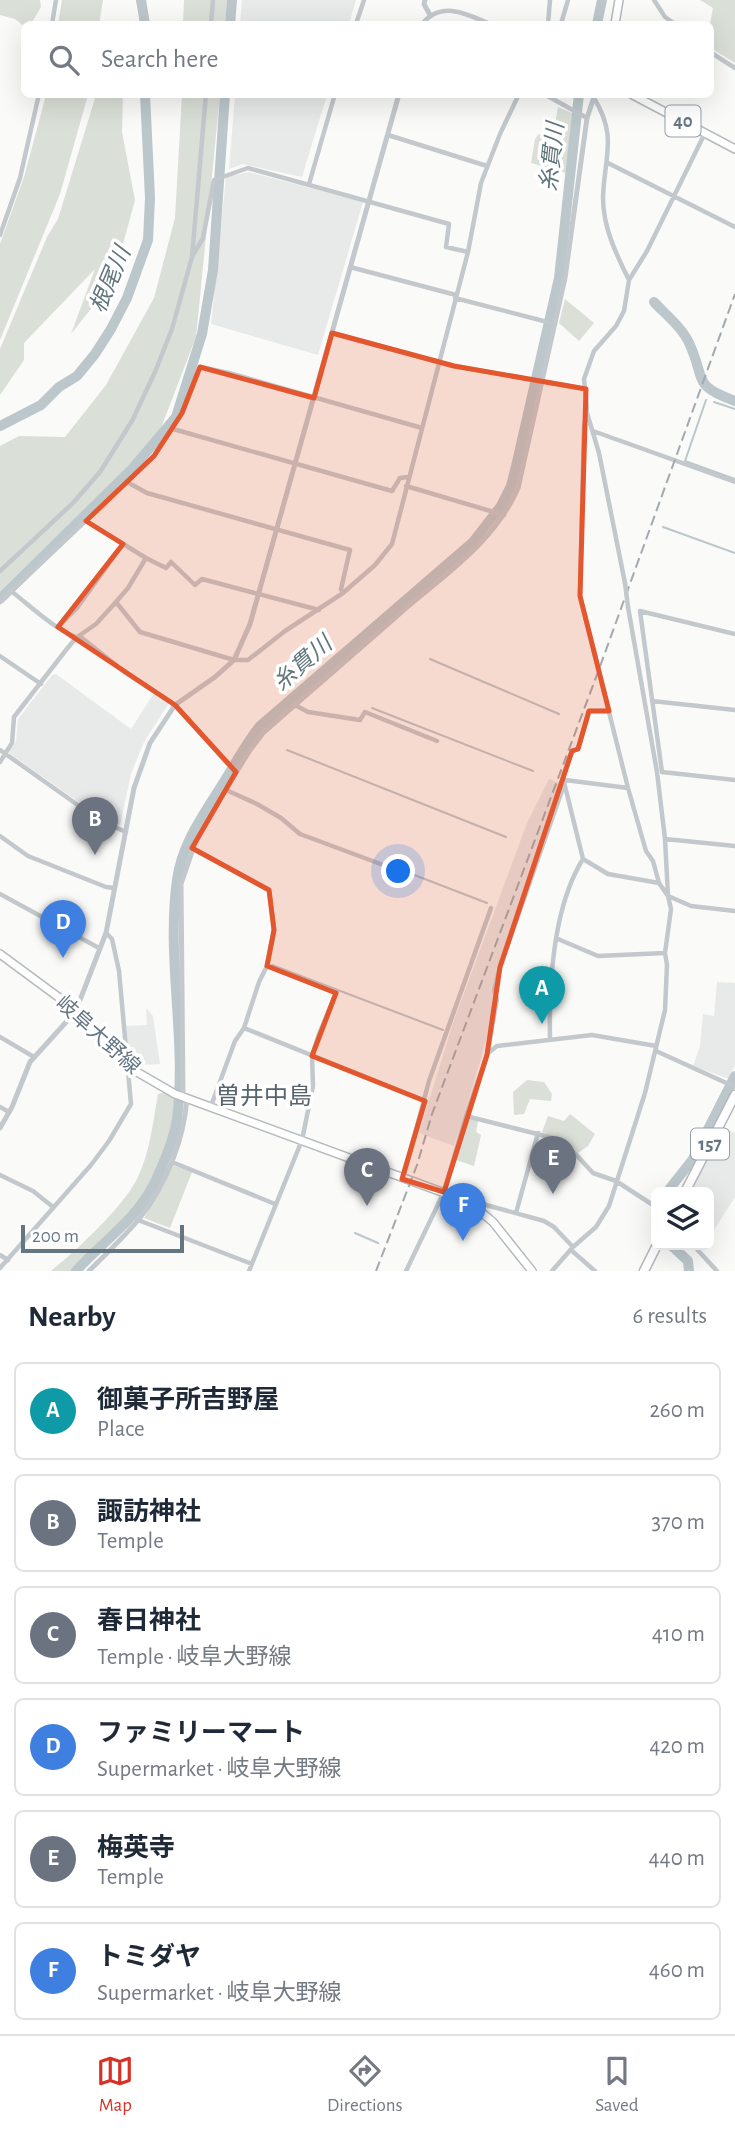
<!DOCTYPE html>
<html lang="en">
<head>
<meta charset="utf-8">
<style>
  :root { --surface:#fff; --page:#f6f6f7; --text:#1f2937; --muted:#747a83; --line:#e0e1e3; --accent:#d93025 }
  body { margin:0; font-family:"Alegreya Sans","Noto Sans JP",sans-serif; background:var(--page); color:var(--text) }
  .controls { position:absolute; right:21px; bottom:21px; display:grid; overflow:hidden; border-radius:10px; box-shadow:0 7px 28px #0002 }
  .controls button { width:63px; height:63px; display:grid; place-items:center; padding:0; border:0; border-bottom:2px solid var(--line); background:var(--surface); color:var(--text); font:35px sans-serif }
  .scale { position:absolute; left:21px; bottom:18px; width:163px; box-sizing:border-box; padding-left:7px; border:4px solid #657683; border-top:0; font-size:19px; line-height:24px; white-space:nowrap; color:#657683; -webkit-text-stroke:5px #fff; paint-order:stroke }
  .you { position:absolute; left:399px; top:872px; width:24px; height:24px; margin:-18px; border:5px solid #fff; border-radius:50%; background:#1a73e8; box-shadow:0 0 0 10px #1a73e833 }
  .badge { display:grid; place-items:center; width:46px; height:46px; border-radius:50%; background:var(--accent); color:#fff; font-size:23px; font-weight:700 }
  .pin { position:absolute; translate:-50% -58px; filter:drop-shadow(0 2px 4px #0008) }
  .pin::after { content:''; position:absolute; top:37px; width:24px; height:21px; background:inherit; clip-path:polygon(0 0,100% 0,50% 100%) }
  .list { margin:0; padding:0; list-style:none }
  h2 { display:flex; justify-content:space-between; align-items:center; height:91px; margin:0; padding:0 28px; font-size:30px }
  h2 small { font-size:23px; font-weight:400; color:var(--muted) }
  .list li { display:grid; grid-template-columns:46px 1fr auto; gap:21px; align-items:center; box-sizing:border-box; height:98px; margin:0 14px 14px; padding:0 14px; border:2px solid var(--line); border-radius:10px }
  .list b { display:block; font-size:26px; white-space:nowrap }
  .list p { margin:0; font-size:23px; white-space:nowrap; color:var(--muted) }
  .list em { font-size:23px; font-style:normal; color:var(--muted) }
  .icon { flex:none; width:38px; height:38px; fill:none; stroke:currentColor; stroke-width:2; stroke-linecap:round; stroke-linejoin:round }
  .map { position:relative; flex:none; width:735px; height:1271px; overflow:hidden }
  .search { position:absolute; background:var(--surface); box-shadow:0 7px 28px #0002; left:21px; right:21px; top:21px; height:77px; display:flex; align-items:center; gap:18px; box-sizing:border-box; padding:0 24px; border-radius:10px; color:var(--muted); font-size:26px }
  .sheet { height:763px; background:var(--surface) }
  nav { display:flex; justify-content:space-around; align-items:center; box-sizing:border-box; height:98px; border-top:2px solid var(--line); background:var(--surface); font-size:19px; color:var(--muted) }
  nav a { display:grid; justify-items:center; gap:4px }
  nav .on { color:var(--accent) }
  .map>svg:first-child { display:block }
</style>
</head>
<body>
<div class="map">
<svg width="735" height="1271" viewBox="0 0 735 1271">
  <rect width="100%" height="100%" fill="#fafaf8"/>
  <path fill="#e8e9e9" d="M242,0H356L349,24H240Z
    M235,95H327L302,177L243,164L229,169Z
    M249,172L363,202L318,355L211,324L226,177Z
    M56,674L131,729L154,693L169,703L144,742L131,774L120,825L100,817L9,753L16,741L18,719L52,675Z
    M549,779L562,784L491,989L496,999L481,1059L454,1146L419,1133L453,1023L527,823Z
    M717,982L735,983V1065L729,1079L693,1066L700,1046L703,1014L714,1016Z
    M146,1008L153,1016L160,1064L136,1065L128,1052L126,1026L147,1025Z
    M723,1128L735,1133V1197L709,1238V1192H690Z"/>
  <path fill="#dadfd7" d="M0,0H40L41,7L31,24H24V26L15,19L0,15Z
    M62,0H103L99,24H58Z
    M184,0H227L225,24H183Z
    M700,0H735V63L711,48L710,24L713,8Z
    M46,95H88L60,194L0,340V244L24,177Z
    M96,95H123L122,132L135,200L113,281L71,334L95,269L24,343V360L0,395V349L47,237L58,219Z
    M182,95H220L196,337L156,441L82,517L0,594V446L19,436L65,437L106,385L154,298L175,218Z
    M558,107L572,113L566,173L531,163L535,139L539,134L553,135Z
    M565,299L594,323L579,341L559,323Z
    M527,1080L544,1082L552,1094L551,1101L530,1099L524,1114L514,1115L513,1092Z
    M165,1092L179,1100V1125L157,1185L138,1214L81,1271H51C77,1250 122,1208 137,1179C150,1153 153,1122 158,1094Z
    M570,1114L595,1134L588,1146L578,1153L571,1145L542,1132L548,1116L564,1121Z
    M468,1118L478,1121L476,1132L481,1135L474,1166L456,1160Z
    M173,1165L192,1172L170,1228L144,1218Z"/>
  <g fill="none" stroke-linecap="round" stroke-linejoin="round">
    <path stroke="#bbc7cb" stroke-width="2" d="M706,400L685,461L735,479
      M714,402L735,409
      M663,527L735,553
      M430,659L559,714
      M372,708L533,771
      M287,750L506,837
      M391,866L487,903
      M272,965L443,1030
      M355,1233L378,1243"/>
    <path stroke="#bbc7cb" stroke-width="10" d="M141,0L145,24
      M230,24L232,0
      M597,24L602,0
      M654,302C666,315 683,328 690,345C706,381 692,385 735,401
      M0,426L41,405L59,387L77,376L95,354L111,329L127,298L148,240L150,198L145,94
      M0,599L133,468L176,417L202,334L213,270L225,94
      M667,1192L693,1159L735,1076
      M656,1213V1226
      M671,1245L688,1261L689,1271
      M76,1271C102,1242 136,1220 154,1184C163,1165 174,1140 177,1119C187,1040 166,959 177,880C182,842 206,811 225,780C237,761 246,743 260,726L473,542L501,506L511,486L517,462L559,278L579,94"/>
    <defs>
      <path id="primary" d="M615,24L619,0
        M631,94L735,149
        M0,954L65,1002L113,1052L137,1072L175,1094L469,1202L493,1222L532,1271"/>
      <path id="trunk" d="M685,1192L735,1095
        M644,1271L657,1245"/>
    </defs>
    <use href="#primary" stroke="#b5babe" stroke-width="10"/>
    <use href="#trunk" stroke="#b4b9bd" stroke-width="11"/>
    <path stroke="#c3c8cc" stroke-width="4.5" d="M654,0L665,17L675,24
      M52,24L56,0
      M211,24L213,0
      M356,24L364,0
      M422,24C441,0 467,14 490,24
      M548,24L550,0
      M561,24L568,0
      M710,52L735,68
      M544,94L587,118
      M594,98C618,137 604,157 603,198C603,227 616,254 629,280
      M705,133L647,251L629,280L624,311L616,326L594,351L584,379L587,409L584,427L580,596L628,788L646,851L653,861L659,883L668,896L691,906L735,911
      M388,135L487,166
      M608,163L735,227
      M309,184L335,94
      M0,235L20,178L39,94
      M193,255L203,238L214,180L248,168L449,224L446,247L468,252
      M350,267L456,295
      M455,298L555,324
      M332,333L454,366L586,389
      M587,413L599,453L625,583
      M173,429L392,491L400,478L408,477
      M593,431L735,482
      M127,482L147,493L350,550L341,589L343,593
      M406,486L504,515
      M86,521L146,558L166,568L171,562L195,585L202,579L319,610
      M146,558L128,588L116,602L140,632L234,660H248L285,631L343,593L375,565L392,544L468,252L481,183L500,134L519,94
      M0,571L73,503L100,472L132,421L155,372L172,329L192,257L206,94
      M11,591C27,603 64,638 82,638L126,673L175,705L227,763L237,769
      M0,602L154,456L182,413L200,367L229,373L422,428
      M58,627L77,608L123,544
      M0,656L41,684
      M652,701L735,710
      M295,705L308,712L360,720L365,712L437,741
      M609,711H589L578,749L572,751L563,778L583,859L608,874L659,883
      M0,750L99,820L126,832
      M0,762L12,743L14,717L66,650L76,638L96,624L116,602
      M662,772L640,611L735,634
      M662,772L735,780
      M565,780L628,788
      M224,789L257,804L281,818L300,834L386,866
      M0,836L28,856L106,887L114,888
      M665,839L735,846
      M193,849L269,890L274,930L267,966L259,982L244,1028L235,1041L211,1106
      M0,894L99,948
      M558,939L598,956L665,953
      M244,1028L425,1101
      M0,1037L34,1057
      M550,1039C549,984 553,907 583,859
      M487,1054L497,1046L592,1035L656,1046V1051L735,1087
      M0,1107L9,1112
      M466,1116L553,1138L569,1147L593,1173L616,1181L656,1207
      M172,1162L275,1204
      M0,1175L33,1191L53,1207
      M403,1178L429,1081L491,908
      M472,1201L544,1221L554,1227L573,1247
      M516,1213L538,1133
      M138,1220L252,1264
      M693,1245L717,1271
      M571,1250L595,1271
      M0,1255L8,1260
      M0,1268L91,1165L109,1141L131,1104L119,971L112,939L106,933
      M249,1271L302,1140L313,1086L312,1056L319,1034L336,993L267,966
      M406,1271L444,1192L466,1116L487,1055L497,999L494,990L500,967L565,782
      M552,1271L573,1247L596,1227L609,1206L645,1093L665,1010L667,965L665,953L671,909L668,896L665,839L657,772L628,607"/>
    <path stroke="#c3c8cc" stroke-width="5" d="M425,0L424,4L430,15
      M183,1096L181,884L198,834L250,750L263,733C310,691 358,651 405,609C447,573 495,541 518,488L565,278L587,118L595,94
      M0,1128L12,1107L30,1062L68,1020L80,1000L106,933L134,788L150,743L175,705L215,677L234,660L250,624L399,94
      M89,1271C106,1254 124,1237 139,1219C166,1185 184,1140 187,1098"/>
    <use href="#primary" stroke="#fff" stroke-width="7"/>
    <use href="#trunk" stroke="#fff" stroke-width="8"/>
    <path stroke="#a2aab0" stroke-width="2" stroke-dasharray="10 5" stroke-linecap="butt" d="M376,1271L417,1165L432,1114L598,672L735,294"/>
    <path stroke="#c3c8cc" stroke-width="4.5" d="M625,583L628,607"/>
  </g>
  <path fill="#e4572e" fill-opacity="0.2" stroke="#e4572e" stroke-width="5" stroke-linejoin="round" d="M332,333L454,366L586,389L580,596L609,711H589L578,749L572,751L500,967L487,1055L444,1192L402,1179L425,1101L312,1056L336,993L267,966L274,930L269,890L192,848L236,772L175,705L58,627L123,544L86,521L154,456L182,413L200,367L314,398Z"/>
  <g text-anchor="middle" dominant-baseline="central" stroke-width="7" stroke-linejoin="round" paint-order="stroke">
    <g fill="#fff" stroke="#939fa8" stroke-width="2">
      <rect x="665.5" y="105.5" width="35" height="31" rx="5"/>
      <rect x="691" y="1128.5" width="38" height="31" rx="5"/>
    </g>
    <g font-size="19" font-weight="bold" fill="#657683">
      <text x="683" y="121">40</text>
      <text x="710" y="1144">157</text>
    </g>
    <g font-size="21" fill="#657683" stroke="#fff">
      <text transform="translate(98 1035) rotate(42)">岐阜大野線</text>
    </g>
    <g font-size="23" font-style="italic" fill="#60757c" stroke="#fff">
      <text transform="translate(553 157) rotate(-84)">糸貫川</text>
      <text transform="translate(111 280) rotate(-67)">根尾川</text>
      <text transform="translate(303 664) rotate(-41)">糸貫川</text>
    </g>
    <g font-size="24" fill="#57646e" stroke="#fff">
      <text x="264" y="1097">曽井中島</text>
    </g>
  </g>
</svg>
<div class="controls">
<button><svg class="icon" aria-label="layers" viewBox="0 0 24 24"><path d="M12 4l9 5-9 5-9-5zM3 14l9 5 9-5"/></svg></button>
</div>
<div class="scale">200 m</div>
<div class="you"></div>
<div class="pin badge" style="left:542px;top:1024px;background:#0f9aa8">A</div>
<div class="pin badge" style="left:95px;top:855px;background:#6b7280">B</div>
<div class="pin badge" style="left:367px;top:1206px;background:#6b7280">C</div>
<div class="pin badge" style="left:63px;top:958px;background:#3f7fe0">D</div>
<div class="pin badge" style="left:553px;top:1194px;background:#6b7280">E</div>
<div class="pin badge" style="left:463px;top:1241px;background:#3f7fe0">F</div>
<div class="search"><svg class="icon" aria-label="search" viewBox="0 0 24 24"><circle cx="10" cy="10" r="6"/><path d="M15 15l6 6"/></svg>Search here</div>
</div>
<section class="sheet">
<h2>Nearby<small>6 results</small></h2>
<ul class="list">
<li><span class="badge" style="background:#0f9aa8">A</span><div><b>御菓子所吉野屋</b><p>Place</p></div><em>260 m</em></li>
<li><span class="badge" style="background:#6b7280">B</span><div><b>諏訪神社</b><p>Temple</p></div><em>370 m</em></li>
<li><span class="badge" style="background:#6b7280">C</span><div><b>春日神社</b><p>Temple · 岐阜大野線</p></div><em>410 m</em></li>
<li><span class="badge" style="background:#3f7fe0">D</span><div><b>ファミリーマート</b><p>Supermarket · 岐阜大野線</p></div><em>420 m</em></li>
<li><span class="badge" style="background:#6b7280">E</span><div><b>梅英寺</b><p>Temple</p></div><em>440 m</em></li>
<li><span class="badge" style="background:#3f7fe0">F</span><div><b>トミダヤ</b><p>Supermarket · 岐阜大野線</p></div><em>460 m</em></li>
</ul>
</section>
<nav>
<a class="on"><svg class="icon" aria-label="map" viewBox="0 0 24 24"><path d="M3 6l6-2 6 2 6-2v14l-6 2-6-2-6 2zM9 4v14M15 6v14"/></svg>Map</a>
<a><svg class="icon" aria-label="directions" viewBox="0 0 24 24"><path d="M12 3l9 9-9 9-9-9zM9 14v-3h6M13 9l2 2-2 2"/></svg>Directions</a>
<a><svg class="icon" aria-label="saved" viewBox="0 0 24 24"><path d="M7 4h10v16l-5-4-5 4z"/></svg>Saved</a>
</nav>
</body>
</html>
